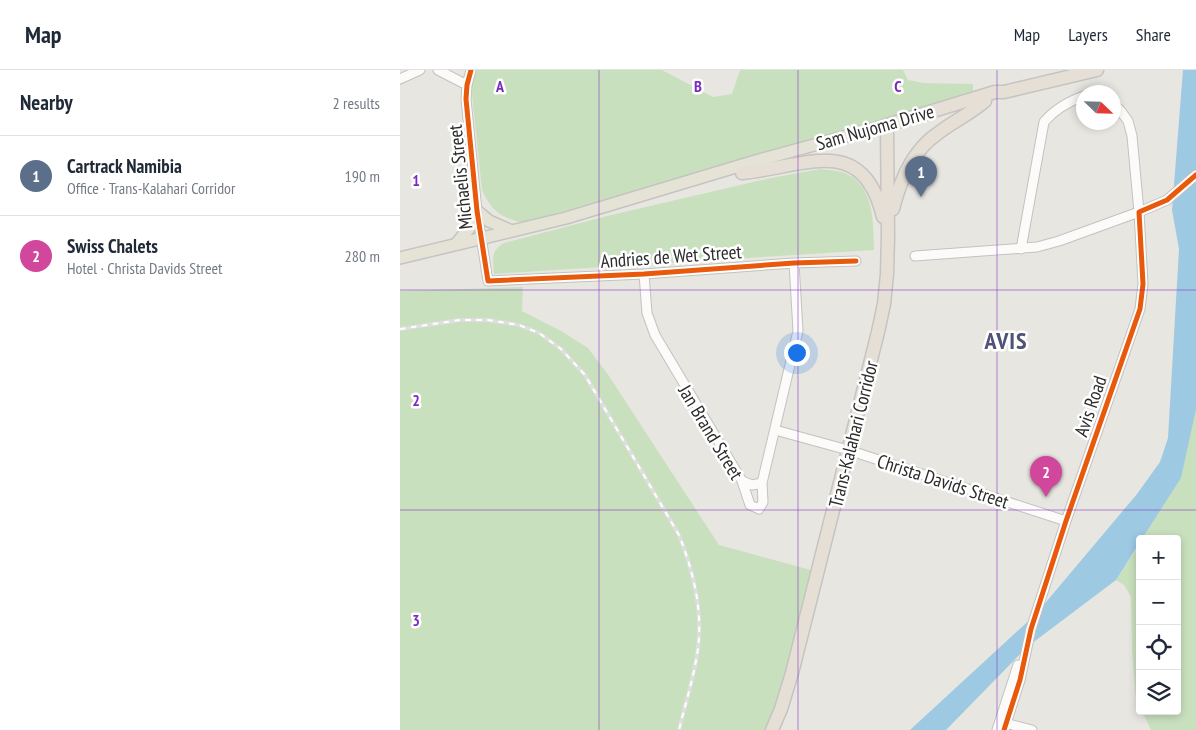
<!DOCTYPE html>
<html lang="en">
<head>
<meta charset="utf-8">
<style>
  :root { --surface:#fff; --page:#f6f6f7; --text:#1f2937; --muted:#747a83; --line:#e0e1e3; --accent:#ea580c }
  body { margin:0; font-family:"PT Sans Narrow",sans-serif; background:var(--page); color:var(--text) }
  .controls { position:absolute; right:15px; bottom:15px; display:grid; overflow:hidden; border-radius:5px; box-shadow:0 2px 8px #0003 }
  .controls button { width:45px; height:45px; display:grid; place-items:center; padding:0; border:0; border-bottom:1px solid var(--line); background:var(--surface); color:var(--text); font:25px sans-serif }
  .compass { position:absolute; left:676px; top:15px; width:45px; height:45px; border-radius:50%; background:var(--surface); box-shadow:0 2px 8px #0003; rotate:113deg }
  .you { position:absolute; left:396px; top:282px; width:18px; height:18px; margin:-12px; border:4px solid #fff; border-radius:50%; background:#1a73e8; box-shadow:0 0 0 8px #1a73e833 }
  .badge { display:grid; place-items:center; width:32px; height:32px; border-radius:50%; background:var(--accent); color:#fff; font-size:16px; font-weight:700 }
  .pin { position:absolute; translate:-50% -41px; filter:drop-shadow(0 1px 2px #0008) }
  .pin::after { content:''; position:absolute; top:26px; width:18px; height:15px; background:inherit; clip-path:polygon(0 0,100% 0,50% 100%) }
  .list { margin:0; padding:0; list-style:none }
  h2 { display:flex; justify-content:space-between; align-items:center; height:65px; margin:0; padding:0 20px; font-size:21px }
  h2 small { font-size:16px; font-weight:400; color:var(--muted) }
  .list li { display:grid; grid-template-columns:32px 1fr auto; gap:15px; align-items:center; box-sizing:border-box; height:80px; padding:0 20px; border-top:1px solid var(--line) }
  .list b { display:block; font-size:19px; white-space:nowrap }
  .list p { margin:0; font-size:16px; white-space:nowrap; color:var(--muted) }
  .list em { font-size:16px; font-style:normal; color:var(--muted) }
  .icon { flex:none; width:28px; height:28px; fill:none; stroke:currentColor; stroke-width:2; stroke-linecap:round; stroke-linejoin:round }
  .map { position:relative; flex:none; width:796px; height:660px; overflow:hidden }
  header { display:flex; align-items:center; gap:30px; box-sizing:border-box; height:70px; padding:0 25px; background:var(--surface); border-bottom:1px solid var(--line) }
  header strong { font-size:24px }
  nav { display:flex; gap:28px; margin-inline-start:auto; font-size:18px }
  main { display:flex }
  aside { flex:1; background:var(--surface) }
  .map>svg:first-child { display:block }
</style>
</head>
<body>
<header>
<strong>Map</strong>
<nav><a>Map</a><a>Layers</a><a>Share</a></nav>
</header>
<main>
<aside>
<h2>Nearby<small>2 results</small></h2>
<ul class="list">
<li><span class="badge" style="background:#5c6f8a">1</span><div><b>Cartrack Namibia</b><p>Office · Trans-Kalahari Corridor</p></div><em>190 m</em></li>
<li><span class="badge" style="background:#d1479c">2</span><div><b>Swiss Chalets</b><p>Hotel · Christa Davids Street</p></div><em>280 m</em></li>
</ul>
</aside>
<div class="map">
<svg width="796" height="660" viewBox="0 0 796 660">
  <rect width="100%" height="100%" fill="#e8e6e1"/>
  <path fill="#c9e0be" d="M77,0H262L313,27L332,24L340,0H503L508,10L523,13L573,14V23L123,153C101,147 92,142 82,120L71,15Z
    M420,99C428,100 440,100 447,104C475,118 473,153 474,180L94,204C93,190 90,181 104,173L207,146L371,108Z
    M123,217L122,241L163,262L188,278L209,306L319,475L418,502L372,660H0V221Z
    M796,330V660H751L742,641H777V469H742L781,408Z
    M740,473V636L736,630L732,580L731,527L724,515L716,510Z"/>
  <path fill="#9dc9e2" d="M783,0H796V339L781,408L742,469H740V472L716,510L627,577L546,660H510L636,544L737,424L760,392L768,368L779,179L772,140Z"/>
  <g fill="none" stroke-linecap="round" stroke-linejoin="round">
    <defs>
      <path id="minor" d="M38,0L67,15
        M71,0L67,15L66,29L77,141L88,211L244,204L394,193L456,191
        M0,9L20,0
        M621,179L644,52C655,39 667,32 684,26
        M515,186L637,177L659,171L739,142L732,66L728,51L720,40L714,35
        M244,204L247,243L255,265L342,411L350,435L359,439L363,432L362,413L398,261L394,193
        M375,360L448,380L666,451
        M342,411L352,415L362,413
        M601,652L632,660
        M597,660L618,595
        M604,660L620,610L631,559L666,451L740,239L743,214L739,142L767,130L796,105"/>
      <path id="major" d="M56,174L71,156L77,141L89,151L112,161
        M0,188L166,148L359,90L487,55"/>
      <path id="highway" d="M342,103C405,97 463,62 483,147
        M493,139C500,111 512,81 537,64C552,52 570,44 585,31
        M372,660L381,639L392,603L478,262L484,234L487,204L488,167L487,55L595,22H604L697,0"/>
    </defs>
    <use href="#minor" stroke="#c2c2c1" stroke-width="11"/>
    <use href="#major" stroke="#c5c4c2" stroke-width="14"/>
    <use href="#highway" stroke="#c5c4c2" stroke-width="15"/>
    <use href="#minor" stroke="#fcfbfa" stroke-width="9"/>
    <use href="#major" stroke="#e5e3d6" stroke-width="11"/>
    <use href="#highway" stroke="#e6dfd6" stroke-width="12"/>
    <defs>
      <path id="rail" d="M0,259L60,250H88L119,255L139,263L161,279L185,305L279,465C294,503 304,544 297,585C293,610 285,635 279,660"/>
    </defs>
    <use href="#rail" stroke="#dededf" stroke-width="4"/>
    <use href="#rail" stroke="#fff" stroke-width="2" stroke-dasharray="5.5" stroke-linecap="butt"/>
    <defs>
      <path id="cycleway" d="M71,0L67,15L66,29L77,141L88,211L244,204L394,193L456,191
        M604,660L620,610L631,559L666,451L740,239L743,214L739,142L767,130L796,105"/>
    </defs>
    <use href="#cycleway" stroke="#fff" stroke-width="8"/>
    <use href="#cycleway" stroke="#e8590c" stroke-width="5"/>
  </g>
  <path fill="none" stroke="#7b2cbf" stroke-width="1" stroke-opacity="0.55" d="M199,0V660M398,0V660M597,0V660M0,220H796M0,440H796"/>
  <g text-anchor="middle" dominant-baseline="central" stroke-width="5" stroke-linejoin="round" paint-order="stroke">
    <g font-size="19" fill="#2b2b2b" stroke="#fff">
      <text transform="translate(475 57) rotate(-16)">Sam Nujoma Drive</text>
      <text transform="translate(60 107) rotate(-96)">Michaelis Street</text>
      <text transform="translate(271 186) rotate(-4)">Andries de Wet Street</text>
      <text transform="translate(690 336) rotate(-71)">Avis Road</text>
      <text transform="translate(311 362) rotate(59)">Jan Brand Street</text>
      <text transform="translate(453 364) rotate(-76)">Trans-Kalahari Corridor</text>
      <text transform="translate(543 411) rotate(18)">Christa Davids Street</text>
    </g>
    <g font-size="24" font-weight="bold" letter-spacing="1" fill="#505377" stroke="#fff">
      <text x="606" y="270">AVIS</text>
    </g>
  </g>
  <g font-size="16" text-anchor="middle" font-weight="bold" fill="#7b2cbf" stroke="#fff" stroke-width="5" stroke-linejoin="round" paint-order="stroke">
    <text x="100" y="22">A</text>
    <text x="298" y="22">B</text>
    <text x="498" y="22">C</text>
    <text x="16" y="116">1</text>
    <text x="16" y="336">2</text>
    <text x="16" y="556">3</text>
  </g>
</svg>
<div class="controls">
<button>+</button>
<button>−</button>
<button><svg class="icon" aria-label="locate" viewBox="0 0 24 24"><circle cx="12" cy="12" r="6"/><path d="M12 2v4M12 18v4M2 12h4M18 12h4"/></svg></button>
<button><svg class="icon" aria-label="layers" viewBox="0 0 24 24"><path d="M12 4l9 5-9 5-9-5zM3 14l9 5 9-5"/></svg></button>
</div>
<svg class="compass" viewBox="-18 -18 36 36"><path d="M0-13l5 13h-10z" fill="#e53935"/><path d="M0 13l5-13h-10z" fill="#747a83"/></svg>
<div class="you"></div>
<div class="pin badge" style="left:521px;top:127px;background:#5c6f8a">1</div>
<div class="pin badge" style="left:646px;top:427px;background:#d1479c">2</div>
</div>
</main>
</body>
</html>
